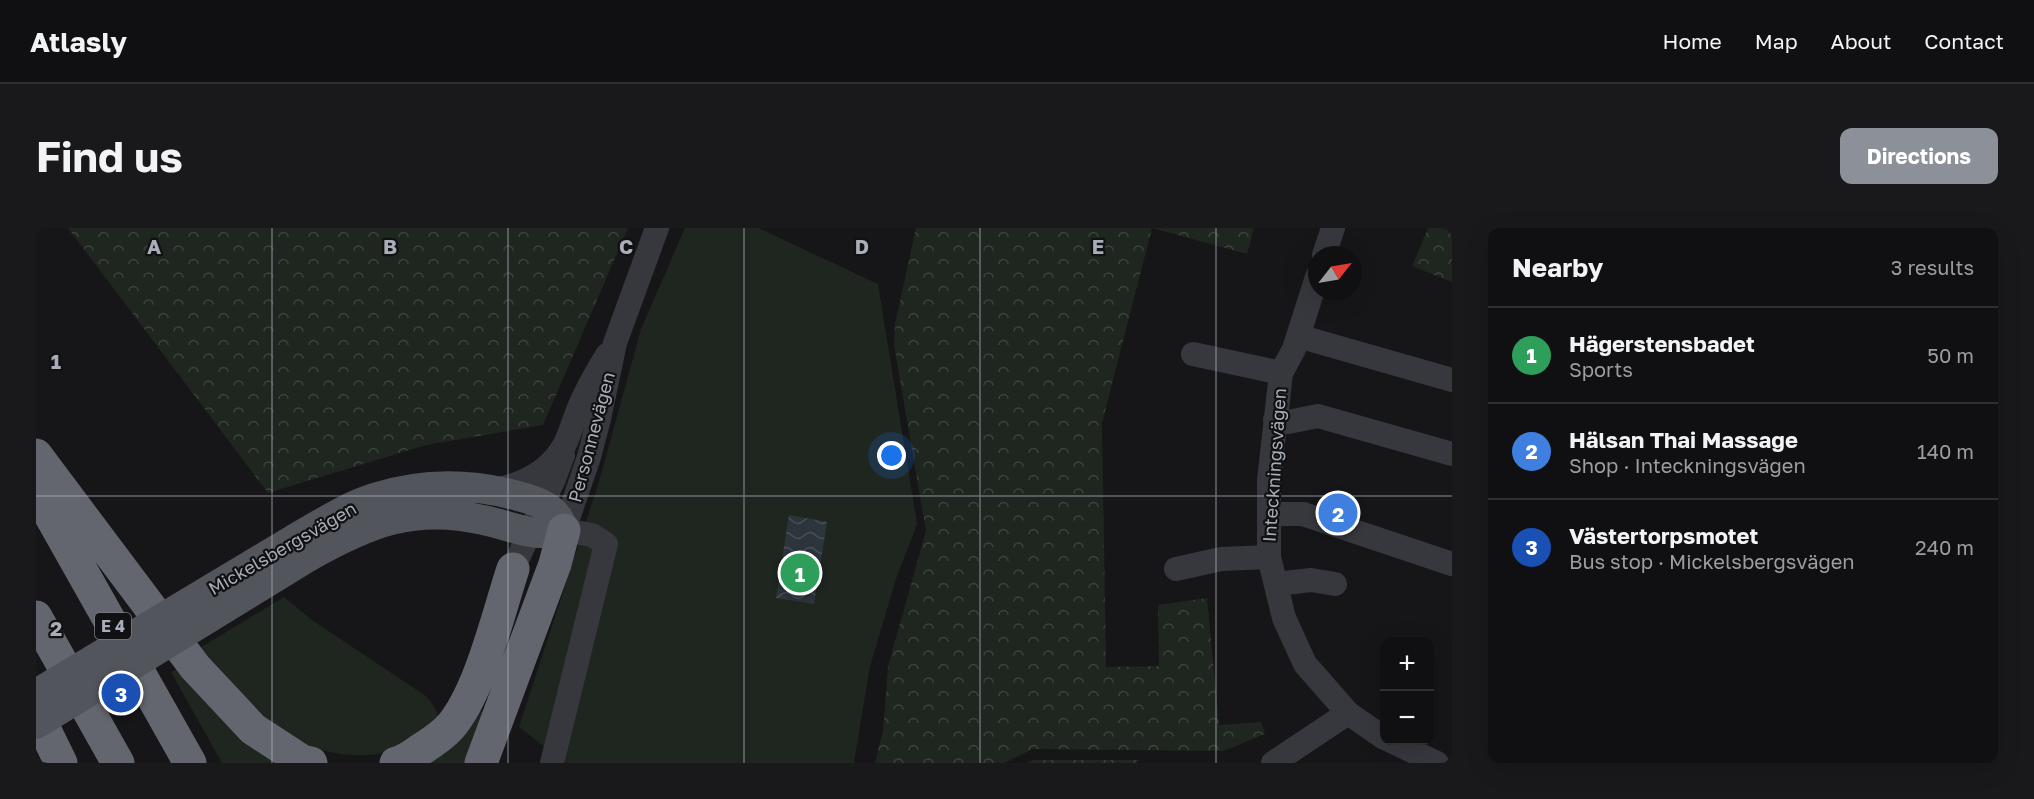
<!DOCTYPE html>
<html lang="en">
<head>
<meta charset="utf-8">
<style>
  :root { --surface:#101012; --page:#19191b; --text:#f1f3f6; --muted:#9c9d9f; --line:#303032; --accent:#8c9099 }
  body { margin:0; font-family:"Golos Text",sans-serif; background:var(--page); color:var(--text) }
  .controls { position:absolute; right:18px; bottom:18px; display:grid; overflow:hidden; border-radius:12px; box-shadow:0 6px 24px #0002 }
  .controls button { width:54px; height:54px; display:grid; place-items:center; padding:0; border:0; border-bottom:2px solid var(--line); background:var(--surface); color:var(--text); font:30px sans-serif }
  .compass { position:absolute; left:1272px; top:18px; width:54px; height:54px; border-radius:50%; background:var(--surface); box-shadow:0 6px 24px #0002; rotate:59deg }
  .you { position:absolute; left:856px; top:228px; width:21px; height:21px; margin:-15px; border:4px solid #fff; border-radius:50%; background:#1a73e8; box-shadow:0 0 0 9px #1a73e833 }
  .badge { display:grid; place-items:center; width:39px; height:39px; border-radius:50%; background:var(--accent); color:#fff; font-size:20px; font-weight:700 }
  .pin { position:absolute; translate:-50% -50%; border:3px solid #fff; box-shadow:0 2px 6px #0006 }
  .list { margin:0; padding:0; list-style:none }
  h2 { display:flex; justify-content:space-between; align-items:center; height:78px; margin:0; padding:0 24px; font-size:26px }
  h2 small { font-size:20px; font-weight:400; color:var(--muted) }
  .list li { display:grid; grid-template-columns:39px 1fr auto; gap:18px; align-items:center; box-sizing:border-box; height:96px; padding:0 24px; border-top:2px solid var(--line) }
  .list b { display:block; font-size:22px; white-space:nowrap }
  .list p { margin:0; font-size:20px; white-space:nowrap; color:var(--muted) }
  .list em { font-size:20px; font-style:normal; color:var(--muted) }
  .map { position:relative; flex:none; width:1416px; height:535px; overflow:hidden; border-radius:12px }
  header { display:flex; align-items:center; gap:36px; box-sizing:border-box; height:84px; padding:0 30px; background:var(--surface); border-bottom:2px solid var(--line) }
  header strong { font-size:28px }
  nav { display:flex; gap:33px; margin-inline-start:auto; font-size:21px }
  .intro { display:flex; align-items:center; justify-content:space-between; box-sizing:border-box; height:144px; padding:0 36px }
  h1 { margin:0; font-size:42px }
  .button { padding:15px 27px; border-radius:12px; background:var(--accent); color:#fff; font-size:21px; font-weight:700 }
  main { display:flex; gap:36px; padding:0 36px }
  aside { flex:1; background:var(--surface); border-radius:12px; box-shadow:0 6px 24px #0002 }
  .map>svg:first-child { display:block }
</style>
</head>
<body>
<header>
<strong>Atlasly</strong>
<nav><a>Home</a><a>Map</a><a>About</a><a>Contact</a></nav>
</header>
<div class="intro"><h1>Find us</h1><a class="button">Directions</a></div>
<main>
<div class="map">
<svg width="1416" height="535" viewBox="0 0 1416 535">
  <defs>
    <pattern id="forest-crowns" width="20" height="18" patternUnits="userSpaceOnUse" patternTransform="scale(1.5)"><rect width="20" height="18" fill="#1e261f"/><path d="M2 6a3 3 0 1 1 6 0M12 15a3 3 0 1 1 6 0" fill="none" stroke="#3c433d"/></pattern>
    <pattern id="water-waves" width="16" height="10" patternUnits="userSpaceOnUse" patternTransform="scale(1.5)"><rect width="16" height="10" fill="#2c353c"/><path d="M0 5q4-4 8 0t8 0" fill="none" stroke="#485056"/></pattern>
  </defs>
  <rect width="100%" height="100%" fill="#161618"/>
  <path fill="#1e261f" d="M649,0H722L842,56L881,296L860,351L834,438L818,535H529L483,499L563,254L605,101Z
    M248,369L276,392L390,468L398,478L403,489C390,503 373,517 354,523C320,533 277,524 247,506C214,485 188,449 162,421Z
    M148,437L253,535H186L135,444Z
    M441,481L447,484L430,535H388Z"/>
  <path fill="url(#forest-crowns)" d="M32,0H592L507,197L390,217L232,265Z
    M880,0H1218L1211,26L1116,0L1066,195L1070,439L1123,438L1122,377L1171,370L1183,497L1225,494L1229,506L1187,523L997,521L968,535H839L847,503L852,438L890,303L858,117L859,96Z
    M1392,0H1416V54L1376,38Z
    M997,532H1103L1100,535H990Z"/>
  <path fill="url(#water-waves)" d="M753,287L791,294L778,376L740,370Z"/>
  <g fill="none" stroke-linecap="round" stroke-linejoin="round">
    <path stroke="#37383d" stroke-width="24" d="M1288,27L1297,0
      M1281,49L1258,121L1245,145L1233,252V329L1248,390L1269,436L1312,485L1348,510
      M1262,108L1416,152
      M1157,126L1245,145
      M1239,192L1252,194L1282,188L1416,226
      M457,262C487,257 514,244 529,216C535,203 539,189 544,177C552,159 561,143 571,127
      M1233,286H1267L1416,336
      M477,341L518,251L527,227
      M1140,341L1185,331L1233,329
      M1240,356L1275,352L1299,356
      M1353,512L1401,535
      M516,535L570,316L556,307L528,302L553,229L563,191L579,115L621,0
      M1237,535L1312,485"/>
    <path stroke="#53555c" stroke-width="30" d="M260,310C285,296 310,279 338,270C385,255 435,255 482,268C494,271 507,275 516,283C522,288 525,295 528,302C496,311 478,298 447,292C378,276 332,295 272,329"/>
    <path stroke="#63666e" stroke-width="33" d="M0,227L159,439L217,501L266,533L275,535
      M0,262L154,535
      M0,389L82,535
      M0,484L25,535
      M360,535C369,533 377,527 384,522C395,515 405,509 414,499C444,465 462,386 477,341
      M445,535L519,336L528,302"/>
    <path stroke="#53555c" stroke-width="30" d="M0,466L260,310
      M0,496L272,329"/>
  </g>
  <path fill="none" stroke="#a8adb8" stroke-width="1.5" stroke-opacity="0.55" d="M236,0V535M472,0V535M708,0V535M944,0V535M1180,0V535M0,268H1416"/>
  <g text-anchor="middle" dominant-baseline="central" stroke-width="4.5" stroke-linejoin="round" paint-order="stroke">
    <rect fill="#111113" stroke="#7b7e86" stroke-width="1.5" x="59" y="385" width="36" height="26" rx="4.5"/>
    <g font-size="16" font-weight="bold" fill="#a8adb8">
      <text x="77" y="398">E 4</text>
    </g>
    <g font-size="18" fill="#a8adb8" stroke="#111113">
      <text transform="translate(555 209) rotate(-75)">Personnevägen</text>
      <text transform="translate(1238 237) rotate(-86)">Inteckningsvägen</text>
      <text transform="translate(246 320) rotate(-30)">Mickelsbergsvägen</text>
    </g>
  </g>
  <g font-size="20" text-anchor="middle" font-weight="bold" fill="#a8adb8" stroke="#111113" stroke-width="4.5" stroke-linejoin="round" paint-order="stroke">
    <text x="118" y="26">A</text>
    <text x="354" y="26">B</text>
    <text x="590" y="26">C</text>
    <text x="826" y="26">D</text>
    <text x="1062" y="26">E</text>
    <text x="20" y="141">1</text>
    <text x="20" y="408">2</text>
  </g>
</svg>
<div class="controls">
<button>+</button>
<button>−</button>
</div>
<svg class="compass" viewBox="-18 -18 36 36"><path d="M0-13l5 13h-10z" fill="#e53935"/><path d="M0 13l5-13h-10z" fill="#9c9d9f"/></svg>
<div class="you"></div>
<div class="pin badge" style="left:764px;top:345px;background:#2e9e5b">1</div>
<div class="pin badge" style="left:1302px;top:285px;background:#3f7fe0">2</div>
<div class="pin badge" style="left:85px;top:465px;background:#1a4fb4">3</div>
</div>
<aside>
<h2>Nearby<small>3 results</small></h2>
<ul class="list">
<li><span class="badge" style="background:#2e9e5b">1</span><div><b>Hägerstensbadet</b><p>Sports</p></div><em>50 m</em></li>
<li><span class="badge" style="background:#3f7fe0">2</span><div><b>Hälsan Thai Massage</b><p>Shop · Inteckningsvägen</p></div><em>140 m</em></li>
<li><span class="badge" style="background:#1a4fb4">3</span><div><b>Västertorpsmotet</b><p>Bus stop · Mickelsbergsvägen</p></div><em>240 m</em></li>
</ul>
</aside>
</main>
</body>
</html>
